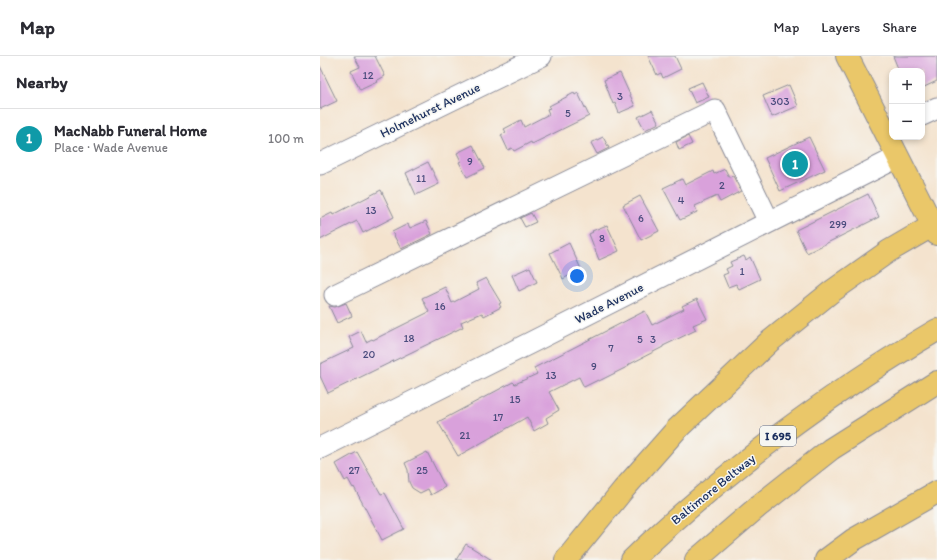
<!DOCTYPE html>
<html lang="en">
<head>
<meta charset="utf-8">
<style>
  :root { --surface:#fff; --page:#f7f7f7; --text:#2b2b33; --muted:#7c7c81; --line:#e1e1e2; --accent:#111827 }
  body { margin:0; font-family:Itim,sans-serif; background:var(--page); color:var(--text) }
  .controls { position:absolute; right:12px; top:12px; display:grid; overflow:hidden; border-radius:8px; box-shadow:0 2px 6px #0003 }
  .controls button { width:36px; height:36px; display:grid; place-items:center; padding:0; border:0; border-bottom:1px solid var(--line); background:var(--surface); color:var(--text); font:20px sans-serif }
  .you { position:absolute; left:257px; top:220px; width:14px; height:14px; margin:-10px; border:3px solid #fff; border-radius:50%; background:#1a73e8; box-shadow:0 0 0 6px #1a73e833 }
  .badge { display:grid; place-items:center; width:26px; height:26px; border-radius:50%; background:var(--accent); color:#fff; font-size:13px; font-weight:700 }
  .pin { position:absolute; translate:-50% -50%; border:2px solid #fff; box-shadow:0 1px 4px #0006 }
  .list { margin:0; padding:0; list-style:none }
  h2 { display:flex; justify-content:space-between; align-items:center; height:52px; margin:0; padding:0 16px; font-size:17px }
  h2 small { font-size:13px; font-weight:400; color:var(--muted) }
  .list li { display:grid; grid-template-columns:26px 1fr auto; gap:12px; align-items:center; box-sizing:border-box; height:60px; padding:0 16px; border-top:1px solid var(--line) }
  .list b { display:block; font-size:15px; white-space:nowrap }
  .list p { margin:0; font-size:13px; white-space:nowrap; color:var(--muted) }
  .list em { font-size:13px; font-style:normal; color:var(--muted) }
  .map { position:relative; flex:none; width:617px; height:504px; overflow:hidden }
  header { display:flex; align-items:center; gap:24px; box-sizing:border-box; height:56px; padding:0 20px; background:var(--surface); border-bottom:1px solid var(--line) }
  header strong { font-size:19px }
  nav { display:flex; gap:22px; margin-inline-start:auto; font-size:14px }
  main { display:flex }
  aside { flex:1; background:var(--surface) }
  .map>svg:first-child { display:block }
</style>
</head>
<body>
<header>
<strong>Map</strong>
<nav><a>Map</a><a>Layers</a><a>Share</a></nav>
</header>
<main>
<aside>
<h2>Nearby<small></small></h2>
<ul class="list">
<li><span class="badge" style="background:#0f9aa8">1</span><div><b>MacNabb Funeral Home</b><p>Place · Wade Avenue</p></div><em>100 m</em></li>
</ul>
</aside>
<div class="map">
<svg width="617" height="504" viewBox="0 0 617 504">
  <rect width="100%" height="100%" fill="#f6f6f2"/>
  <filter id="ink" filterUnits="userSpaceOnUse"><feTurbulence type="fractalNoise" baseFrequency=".025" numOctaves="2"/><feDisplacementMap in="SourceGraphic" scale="8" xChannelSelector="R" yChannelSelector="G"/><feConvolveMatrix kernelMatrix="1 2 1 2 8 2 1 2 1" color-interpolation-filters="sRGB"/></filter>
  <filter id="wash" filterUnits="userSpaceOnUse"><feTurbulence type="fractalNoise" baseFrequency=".012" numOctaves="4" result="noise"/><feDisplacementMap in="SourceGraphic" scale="16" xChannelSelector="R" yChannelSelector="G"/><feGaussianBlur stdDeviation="0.9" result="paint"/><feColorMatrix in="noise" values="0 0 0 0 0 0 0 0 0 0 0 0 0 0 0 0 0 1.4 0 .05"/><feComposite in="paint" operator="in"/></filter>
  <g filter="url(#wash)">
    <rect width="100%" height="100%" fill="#f4e3ce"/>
    <g id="blocks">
      <path fill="#d9a1db" d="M34,0H55L65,20L56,25L57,26L40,34L31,15L40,11Z
        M328,0H355L361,13L343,22L341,17L337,19Z
        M573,0H617V25L602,32V15H579Z
        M0,10L17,45L0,53Z
        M300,17L315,50L299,57L295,47L293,48L284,24Z
        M382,26L389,41L375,47L368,32Z
        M469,29L478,50L452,61L443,40Z
        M254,37L255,39L258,37L269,60L212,88L211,86L194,95L192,92L188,94L181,79L186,76L184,73L201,64L204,71L229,58L227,53L230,52L229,50Z
        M332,54L339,67L325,74L318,61Z
        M368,80L372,88L359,94L356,86Z
        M283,81L289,92L277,98L271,87Z
        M489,81L505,114L460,135L445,102Z
        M153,89L165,112L147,121L139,106L141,105L137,97Z
        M108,106L119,128L96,139L86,117Z
        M405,113L409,121L413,120L421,135L400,146L397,140L375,150L377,156L360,164L343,132L362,123L365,129L393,115L394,118Z
        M61,134L74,161L43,177L37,165L0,184V163L12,157L13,159Z
        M548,138L559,161L487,197L476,174Z
        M320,140L339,175L321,184L303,149Z
        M211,157L216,166L205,171L200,162Z
        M106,165L112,178L81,193L72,176L88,168L90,172Z
        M287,169L299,195L279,204L269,178L273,176L272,175Z
        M249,187L261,213L243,223L230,197Z
        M424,200L426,204L430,201L440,223L419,233L416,228L408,231L403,219L408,217L406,213L412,210L410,206Z
        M210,211L217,226L199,235L192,219Z
        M166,222L181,247L179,248L181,251L164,260L162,257L141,266L143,271L8,337L0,320V308L34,292L29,281L41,275L46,286L52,283L53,284L109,256L102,242L125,231L132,247L159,233L156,227Z
        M377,243L387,263L373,269L376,274L343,290V291L308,309L309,310L279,325L278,324L264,331L259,321L229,336L239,354L226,362L228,367L214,375L207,361L138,400L118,366L193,326L195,328L217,318L214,312L325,255L332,269L364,253L362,250Z
        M26,247L32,260L17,267L9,250L15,251Z
        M37,396L61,438L65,437L84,473L62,484L34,431L33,432L28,423L25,425L16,408Z
        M107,396L125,431L111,439L108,433L100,437L92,432L89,426L88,414L85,407Z
        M146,488L172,504H136Z"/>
    </g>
  </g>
  <g filter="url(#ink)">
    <use href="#blocks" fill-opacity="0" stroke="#888996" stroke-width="1"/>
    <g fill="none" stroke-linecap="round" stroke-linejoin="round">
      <defs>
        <path id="minor" d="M602,59L617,52
          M0,108L221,0
          M15,239L395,54L449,166
          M0,392L216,284L578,101"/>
        <path id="major" d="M527,0L617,178"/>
        <path id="highway" d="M246,504L303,434L356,374L449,286L511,236L569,195L617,167
          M312,504C358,459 407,419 458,380C509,342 562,306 617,274
          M376,504L440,449L511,393L617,326
          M506,504L533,484L617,436"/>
      </defs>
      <use href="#minor" stroke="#888996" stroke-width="23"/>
      <use href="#major" stroke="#888996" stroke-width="24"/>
      <use href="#highway" stroke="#888996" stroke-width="24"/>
      <use href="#minor" stroke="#fff" stroke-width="21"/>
      <use href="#major" stroke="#eac769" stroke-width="22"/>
      <use href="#highway" stroke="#eac769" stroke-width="22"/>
    </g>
  </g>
  <g text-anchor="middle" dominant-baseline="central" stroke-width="3" stroke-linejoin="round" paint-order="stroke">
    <g font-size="11" fill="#4a4c7d">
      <text x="48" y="19">12</text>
      <text x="300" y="40">3</text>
      <text x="460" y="45">303</text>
      <text x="248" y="57">5</text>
      <text x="150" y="105">9</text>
      <text x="101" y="122">11</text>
      <text x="402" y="129">2</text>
      <text x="361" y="144">4</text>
      <text x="51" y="154">13</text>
      <text x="321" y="162">6</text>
      <text x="518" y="168">299</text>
      <text x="282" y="182">8</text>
      <text x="422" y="215">1</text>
      <text x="120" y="250">16</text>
      <text x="89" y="282">18</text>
      <text x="320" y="283">5</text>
      <text x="333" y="283">3</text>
      <text x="291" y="292">7</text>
      <text x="49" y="298">20</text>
      <text x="274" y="310">9</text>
      <text x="231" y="319">13</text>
      <text x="195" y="343">15</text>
      <text x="178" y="361">17</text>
      <text x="145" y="379">21</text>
      <text x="34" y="414">27</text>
      <text x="102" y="414">25</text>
    </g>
    <rect fill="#f6f6f2" stroke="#5d6b8a" stroke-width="1" x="440" y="370" width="36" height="20" rx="3"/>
    <g font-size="12" font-weight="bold" fill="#1b2f5e">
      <text x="458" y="380">I 695</text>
    </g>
    <g font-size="13" fill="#1b2f5e" stroke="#f6f6f2">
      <text transform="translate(110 54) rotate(-26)">Holmehurst Avenue</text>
      <text transform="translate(289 247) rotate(-27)">Wade Avenue</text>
      <text transform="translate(393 433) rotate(-39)">Baltimore Beltway</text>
    </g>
  </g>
</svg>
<div class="controls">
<button>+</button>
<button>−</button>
</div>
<div class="you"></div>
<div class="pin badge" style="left:475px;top:108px;background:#0f9aa8">1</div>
</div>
</main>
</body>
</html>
